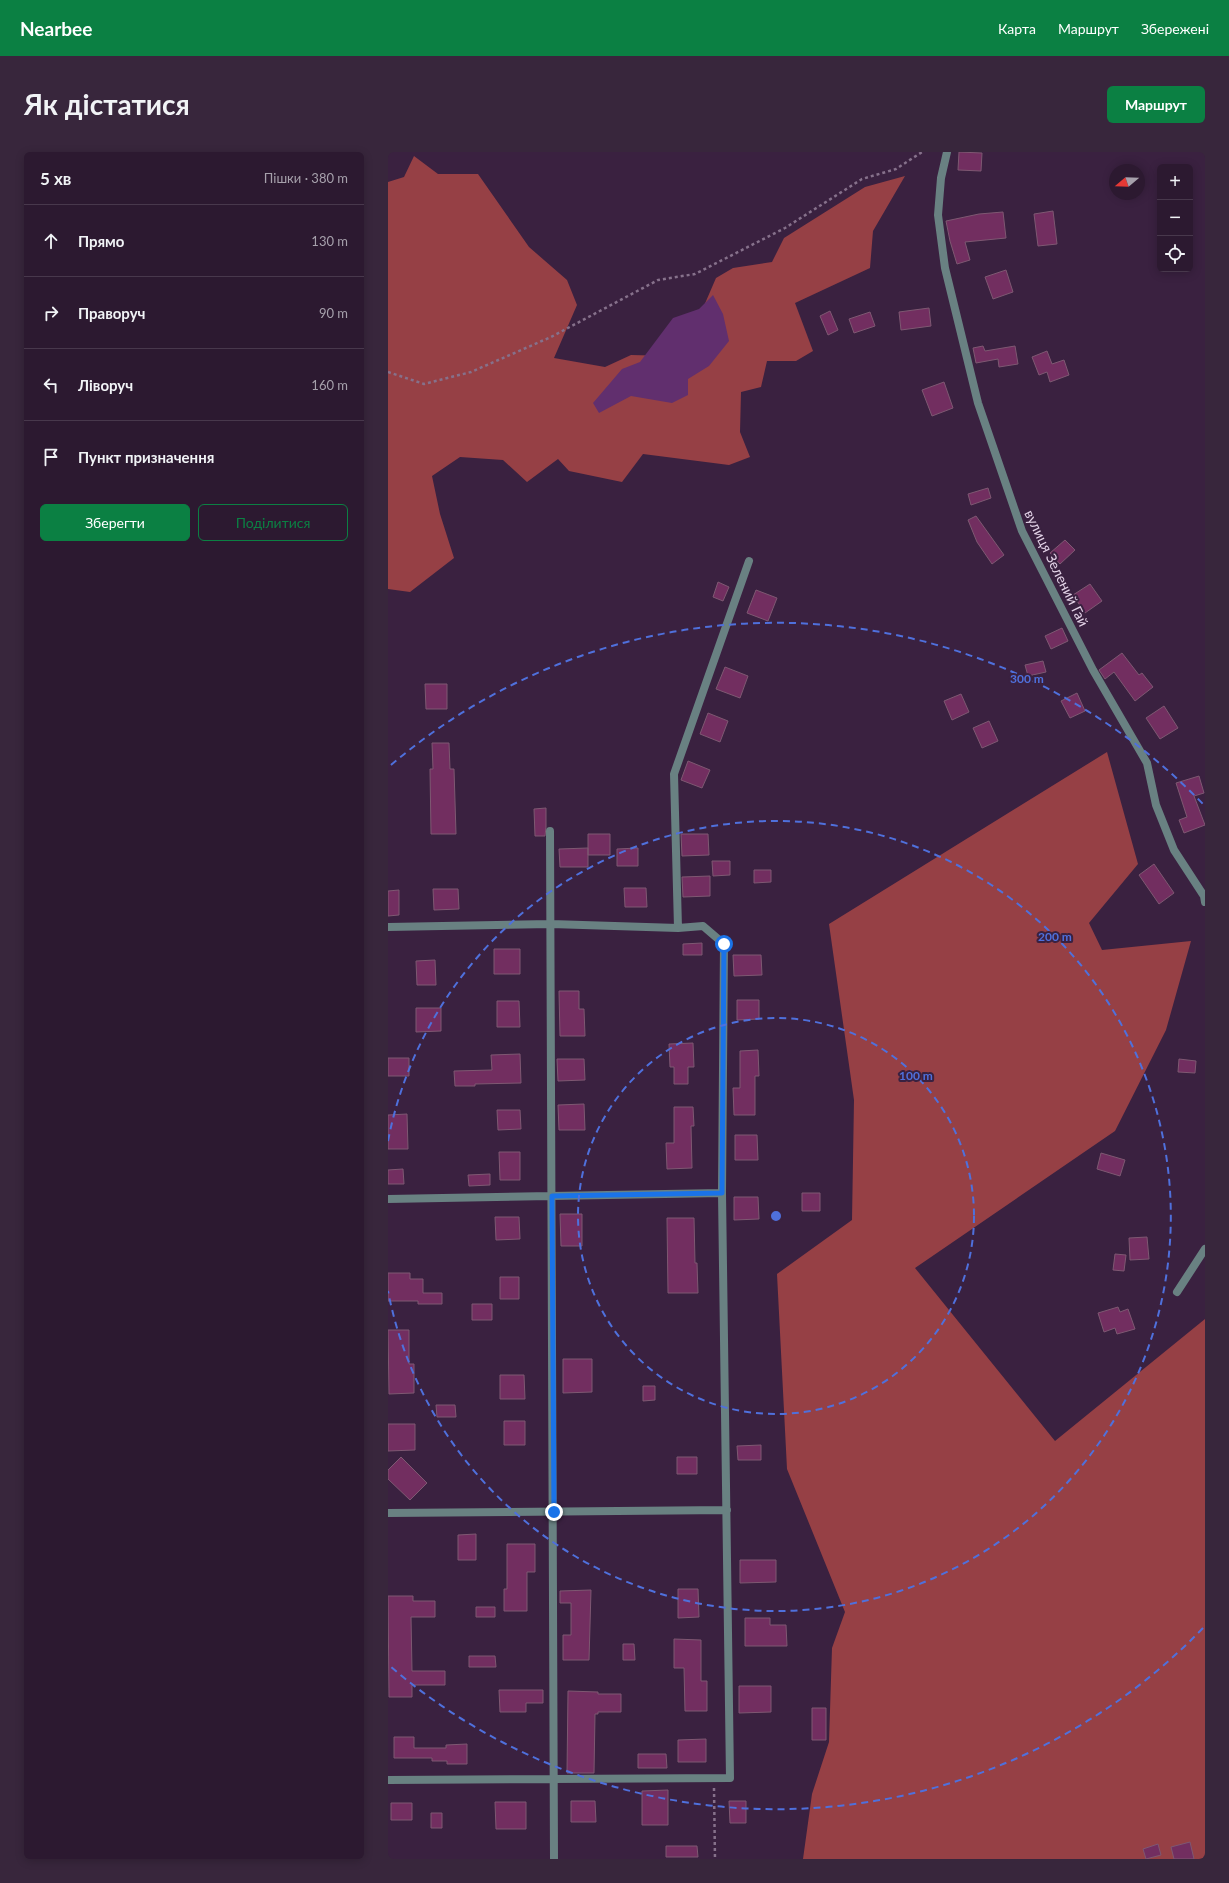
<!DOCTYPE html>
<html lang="uk">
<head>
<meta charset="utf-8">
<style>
  :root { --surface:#2c1930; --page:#38263c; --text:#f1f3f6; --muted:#a6a0ab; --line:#48384c; --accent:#0b8043 }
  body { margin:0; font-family:Lato,sans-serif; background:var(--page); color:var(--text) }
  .controls { position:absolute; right:12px; top:12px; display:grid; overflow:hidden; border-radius:6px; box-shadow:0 2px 10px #0003 }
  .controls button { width:36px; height:36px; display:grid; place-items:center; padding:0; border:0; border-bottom:1px solid var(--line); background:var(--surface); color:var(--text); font:20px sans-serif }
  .compass { position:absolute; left:721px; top:12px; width:36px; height:36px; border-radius:50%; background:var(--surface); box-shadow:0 2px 10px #0003; rotate:251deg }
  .stop { position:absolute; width:12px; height:12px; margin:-9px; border:3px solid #1a73e8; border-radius:50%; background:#fff }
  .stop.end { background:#1a73e8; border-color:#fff; box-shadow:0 1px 4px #0008 }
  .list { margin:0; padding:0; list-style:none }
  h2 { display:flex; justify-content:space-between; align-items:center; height:52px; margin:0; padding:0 16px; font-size:17px }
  h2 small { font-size:13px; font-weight:400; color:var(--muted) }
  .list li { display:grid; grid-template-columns:26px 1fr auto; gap:12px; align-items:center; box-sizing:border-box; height:72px; padding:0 16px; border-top:1px solid var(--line) }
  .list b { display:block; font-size:15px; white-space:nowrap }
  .list em { font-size:13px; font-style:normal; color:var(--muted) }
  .actions { display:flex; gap:8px; padding:12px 16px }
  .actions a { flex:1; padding:9px 0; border:1px solid var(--accent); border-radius:6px; text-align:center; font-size:14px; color:var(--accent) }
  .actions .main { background:var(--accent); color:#fff }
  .icon { flex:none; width:22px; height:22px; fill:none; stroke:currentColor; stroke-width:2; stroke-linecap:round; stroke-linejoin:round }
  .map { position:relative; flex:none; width:817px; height:1707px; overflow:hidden; border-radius:6px }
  header { display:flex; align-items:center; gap:24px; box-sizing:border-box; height:56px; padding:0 20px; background:var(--accent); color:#fff }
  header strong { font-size:19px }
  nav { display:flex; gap:22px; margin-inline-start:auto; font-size:14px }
  .intro { display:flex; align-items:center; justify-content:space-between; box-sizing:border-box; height:96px; padding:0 24px }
  h1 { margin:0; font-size:28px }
  .button { padding:10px 18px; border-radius:6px; background:var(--accent); color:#fff; font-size:14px; font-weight:700 }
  main { display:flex; gap:24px; padding:0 24px }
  aside { flex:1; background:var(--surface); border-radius:6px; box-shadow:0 2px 10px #0003 }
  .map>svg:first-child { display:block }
</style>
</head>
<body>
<header>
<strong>Nearbee</strong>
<nav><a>Карта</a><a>Маршрут</a><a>Збережені</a></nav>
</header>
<div class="intro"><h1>Як дістатися</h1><a class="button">Маршрут</a></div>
<main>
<aside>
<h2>5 хв<small>Пішки · 380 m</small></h2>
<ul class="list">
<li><svg class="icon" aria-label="ahead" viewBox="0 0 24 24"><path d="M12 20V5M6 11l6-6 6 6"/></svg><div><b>Прямо</b></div><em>130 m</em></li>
<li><svg class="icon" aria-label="right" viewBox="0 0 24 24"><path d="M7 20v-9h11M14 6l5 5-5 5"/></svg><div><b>Праворуч</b></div><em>90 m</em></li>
<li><svg class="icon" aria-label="left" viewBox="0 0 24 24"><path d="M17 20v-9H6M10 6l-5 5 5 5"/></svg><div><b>Ліворуч</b></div><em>160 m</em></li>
<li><svg class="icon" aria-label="arrive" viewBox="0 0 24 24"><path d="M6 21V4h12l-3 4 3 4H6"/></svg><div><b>Пункт призначення</b></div></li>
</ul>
<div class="actions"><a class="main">Зберегти</a><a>Поділитися</a></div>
</aside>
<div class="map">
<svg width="817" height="1707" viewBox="0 0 817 1707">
  <rect width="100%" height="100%" fill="#3a2140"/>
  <path fill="#964045" d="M26,4L50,22H90L141,95L179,128L189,153L166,206L217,215L243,203L283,204L306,177L328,126L345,116L384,110L396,86L477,35L517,24L485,79L482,116L407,151L425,199L408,209H379L373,235L353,240L352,280L362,305L341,313L255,302L234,330L181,319L170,307L139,330L115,308L72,305L44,324L52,362L66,406L22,440L0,437V30L16,25Z
    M719,600L750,712L701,771L714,798L803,789L778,878L727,979L527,1116L667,1289L817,1167V1707H415L424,1642L441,1590L444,1496L457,1460L399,1317L389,1122L464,1068L466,948L441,772Z"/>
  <path fill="#612f6e" d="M325,143L335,162L341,189L321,214L300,227V243L284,251L243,244L211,261L205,251L234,217L252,210L285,166L311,157Z"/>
  <path fill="#722e60" stroke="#7e5872" d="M571,0L594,1L593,19L570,18Z
    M665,59L669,92L650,94L646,62Z
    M615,60L618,86L577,90L582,108L569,112L562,89L558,69L591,62Z
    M618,118L625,140L605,147L597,125Z
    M541,156L543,174L513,178L511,160Z
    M442,159L450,178L440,183L432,164Z
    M482,160L487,174L466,181L461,167Z
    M595,194L597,199L627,194L630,212L611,215L610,207L588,211L585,196Z
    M659,199L664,212L676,208L681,223L662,230L659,220L651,223L644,205Z
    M556,230L565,256L544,264L534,238Z
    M600,336L603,346L583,353L580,342Z
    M588,364L616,403L604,412L589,390L580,368Z
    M677,388L687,398L672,412L662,401Z
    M330,430L341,435L335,449L325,445Z
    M702,432L714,449L697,461L685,443Z
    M368,438L389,446L380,469L359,461Z
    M674,476L680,489L663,497L657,484Z
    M734,501L751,523L754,521L765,535L747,549L726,520L717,527L711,518Z
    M655,509L658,520L640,524L637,513Z
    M337,515L360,524L352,546L328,537Z
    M37,532H59V557H38Z
    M689,541L697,559L682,566L673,549Z
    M573,542L581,560L564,568L556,549Z
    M776,554L790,576L772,587L758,566Z
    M320,561L340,569L332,590L312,582Z
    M601,569L610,589L594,596L585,576Z
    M44,591H61L62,617H66L68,682H43L42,617H45Z
    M300,609L322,618L314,636L293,628Z
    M811,624L816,641L806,644L817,673L796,681L791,668L799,665L788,631Z
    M158,656V675L157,684H147L146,657Z
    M200,682H222V703H200Z
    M293,682H320L321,703L294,704Z
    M200,696V715H172L171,697Z
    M250,696V714H229V697Z
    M324,709H342V723L325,724Z
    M766,712L786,741L771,752L751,723Z
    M366,718H383V730L366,731Z
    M322,724V744L295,745L294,725Z
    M236,736H258L259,755H237Z
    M45,737H70L71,757L46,758Z
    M11,738V763L0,764V739Z
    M314,791V803H295V792Z
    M106,797H132V822H106Z
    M345,803H373L374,823L346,824Z
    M47,808L48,833H29L28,809Z
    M171,839H191V857H196L197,884H172Z
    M349,848H371V867L349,868Z
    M109,849H131L132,875H109Z
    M28,856H53V879L28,880Z
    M305,891L306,915H300V932H286V915H282L281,892Z
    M370,898L371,924H367V963H346L345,936H352V899Z
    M132,902L133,931L87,932V934H67L66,919L104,918L103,903Z
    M0,906H21V924H0Z
    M169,907H196L197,928L170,929Z
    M791,907L808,909L807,921L790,920Z
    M196,952L197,978H171L170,953Z
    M286,955H305L306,974H303L304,1016L279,1017L278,991H286Z
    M109,958H132L133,977L110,978Z
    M19,962L20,997H0V963Z
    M347,983H369L370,1008H347Z
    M111,1000H132V1028H112Z
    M713,1001L737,1008L732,1024L709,1017Z
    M15,1017L16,1032H0V1018Z
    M102,1022V1033L81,1034L80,1023Z
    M414,1041H432V1059H414Z
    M346,1045H370L371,1067L346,1068Z
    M172,1062H194V1094H173Z
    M107,1065H131L132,1087L108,1088Z
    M279,1066H306L307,1111H309L310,1141H280Z
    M759,1085L761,1107L742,1108L741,1086Z
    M727,1102L738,1103L736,1119L725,1118Z
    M0,1121H22V1127H35V1141H54V1152H30V1149H0Z
    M112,1125H131V1147H112Z
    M84,1152H104V1168H84Z
    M730,1155L732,1160L740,1157L747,1177L729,1182L727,1176L716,1180L710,1161Z
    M0,1178H21V1212H26V1241L1,1242Z
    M175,1207H204V1240L175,1241Z
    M112,1223H136L137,1247H112Z
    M255,1234H267V1248L255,1249Z
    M48,1253H67L68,1265H49Z
    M116,1269H137V1293H116Z
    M0,1272H27V1298L0,1299Z
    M373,1293V1308H350L349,1294Z
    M13,1305L39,1331L22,1348L0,1327V1318Z
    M289,1305H309V1322H289Z
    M88,1382V1408H70V1383Z
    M119,1392H147V1420H139V1459H116V1437H119Z
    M352,1408H388V1430L352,1431Z
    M290,1437H310L311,1465L290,1466Z
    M203,1438L201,1508H175V1483H183V1451H172V1439Z
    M0,1444H25V1449H47V1465H23L24,1519H57V1533H24V1545H1Z
    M88,1455H107V1465H88Z
    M357,1466H382V1473H398L399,1494H357Z
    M286,1487L313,1488V1529H319V1559H297L296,1516H286Z
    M235,1492H246L247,1508H235Z
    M81,1504H107L108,1515H81Z
    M351,1534H383V1560L351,1561Z
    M111,1538H155V1551H138V1560H112Z
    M180,1539L210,1540V1542H233V1560H210V1562H207L206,1621H179Z
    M424,1556H438V1588H424Z
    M6,1585H26V1596H58V1593L79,1592V1612H59V1609H44V1606H6Z
    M318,1587V1610H290V1588Z
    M250,1602H278L279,1616H250Z
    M280,1638V1673H254V1639Z
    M183,1649H207L208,1670H183Z
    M341,1649H358V1671H342Z
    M107,1650H138V1677H108Z
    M3,1651H24V1668H3Z
    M43,1661H54V1676H43Z
    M802,1690L806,1707H786L783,1695Z
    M770,1692L773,1703L758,1707L755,1697Z
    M278,1694H309L310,1705H278Z"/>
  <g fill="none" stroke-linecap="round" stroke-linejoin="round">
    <path stroke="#86718b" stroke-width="2.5" stroke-dasharray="3 3" stroke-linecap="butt" d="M0,220L36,232L83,220L163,185L270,128L307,122L397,76L474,27L508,17L534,0
      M326,1636L327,1707"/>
    <path stroke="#698182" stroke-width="8" d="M559,0L553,26L550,63L557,116L590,251L634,379L705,518L759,611L768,653L786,698L816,744L817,750
      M162,679L166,1707
      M0,775L163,772L290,776L315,774L336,792L334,1041L342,1626L0,1628
      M290,776L286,622L361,409
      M0,1047L334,1041
      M789,1140L817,1097
      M0,1361L339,1358"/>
  </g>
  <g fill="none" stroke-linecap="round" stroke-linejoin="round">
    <path stroke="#1a73e8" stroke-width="5" d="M166,1360L164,1044L334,1041L336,792"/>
  </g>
  <g fill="none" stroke="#4f70dc" stroke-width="2" stroke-dasharray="7 5">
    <circle cx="388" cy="1064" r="198"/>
    <path d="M0 989A395 395 0 1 1 0 1139"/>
    <path d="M815 1476A593 593 0 0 1 3 1515M3 613A593 593 0 0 1 815 652"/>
  </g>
  <g text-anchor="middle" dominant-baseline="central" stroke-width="4" stroke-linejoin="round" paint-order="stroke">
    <g font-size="14" fill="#e5d5e9" stroke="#3a2140">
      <text transform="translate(669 416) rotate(64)">вулиця Зелений Гай</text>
    </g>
  </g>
  <circle cx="388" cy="1064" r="6" fill="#4f70dc" stroke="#3a2140" stroke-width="2"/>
  <g font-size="12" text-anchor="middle" font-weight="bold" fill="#4f70dc" stroke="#3a2140" stroke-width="4" stroke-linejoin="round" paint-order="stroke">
    <text x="639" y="531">300 m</text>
    <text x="667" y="789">200 m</text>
    <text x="528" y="928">100 m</text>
  </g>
</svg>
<div class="controls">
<button>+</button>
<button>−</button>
<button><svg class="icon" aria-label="locate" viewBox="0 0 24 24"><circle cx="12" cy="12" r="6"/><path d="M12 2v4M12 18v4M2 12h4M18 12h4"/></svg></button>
</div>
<svg class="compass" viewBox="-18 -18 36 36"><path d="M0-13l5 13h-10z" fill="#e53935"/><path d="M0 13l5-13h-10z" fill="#a6a0ab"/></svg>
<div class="stop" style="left:336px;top:792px"></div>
<div class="stop end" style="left:166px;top:1360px"></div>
</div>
</main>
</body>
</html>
